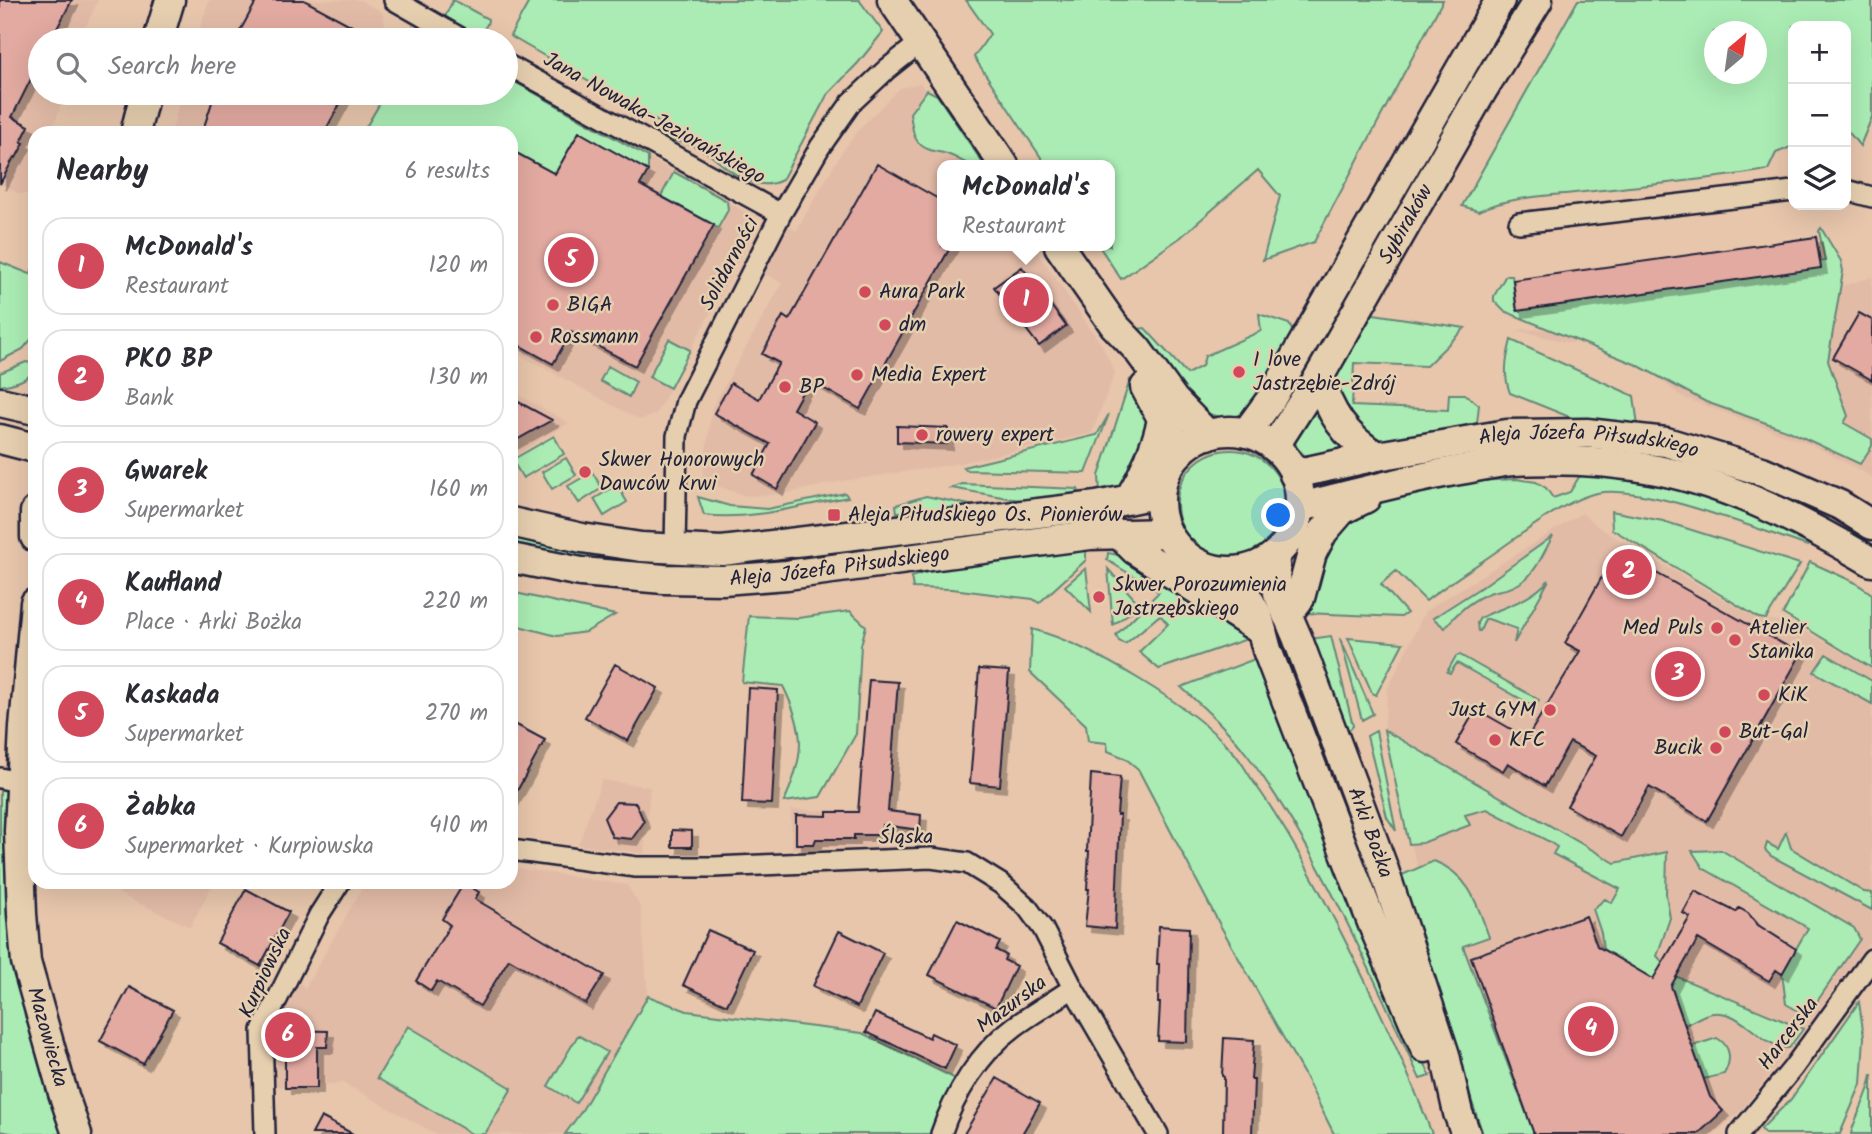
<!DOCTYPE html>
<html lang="en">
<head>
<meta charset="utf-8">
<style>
  :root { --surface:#fff; --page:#f2f2f3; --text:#2b2b33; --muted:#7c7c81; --line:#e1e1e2; --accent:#d1495b }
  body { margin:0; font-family:Kalam,sans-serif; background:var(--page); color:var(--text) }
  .controls { position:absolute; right:21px; top:21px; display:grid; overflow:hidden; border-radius:14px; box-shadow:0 7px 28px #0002 }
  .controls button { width:63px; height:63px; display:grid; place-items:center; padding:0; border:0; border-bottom:2px solid var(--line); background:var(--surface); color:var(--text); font:35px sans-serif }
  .compass { position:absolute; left:1704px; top:21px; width:63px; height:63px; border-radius:50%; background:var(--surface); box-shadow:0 7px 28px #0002; rotate:29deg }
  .you { position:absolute; left:1279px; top:516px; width:24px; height:24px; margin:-18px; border:5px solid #fff; border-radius:50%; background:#1a73e8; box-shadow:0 0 0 10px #1a73e833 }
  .badge { display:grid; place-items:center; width:46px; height:46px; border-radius:50%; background:var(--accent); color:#fff; font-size:23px; font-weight:700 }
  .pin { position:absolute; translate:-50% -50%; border:4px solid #fff; box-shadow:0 2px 7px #0006 }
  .popup { position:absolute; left:937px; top:160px; width:178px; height:91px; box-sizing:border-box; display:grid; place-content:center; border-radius:14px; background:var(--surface); filter:drop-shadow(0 2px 5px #0005); font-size:23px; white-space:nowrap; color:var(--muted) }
  .popup b { font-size:26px; color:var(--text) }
  .popup::after { content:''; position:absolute; left:50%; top:100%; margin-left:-14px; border:14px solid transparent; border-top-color:var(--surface) }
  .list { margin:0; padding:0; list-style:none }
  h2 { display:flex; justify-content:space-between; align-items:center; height:91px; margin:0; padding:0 28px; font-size:30px }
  h2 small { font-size:23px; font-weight:400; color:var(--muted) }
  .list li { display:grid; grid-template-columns:46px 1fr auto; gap:21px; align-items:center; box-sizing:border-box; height:98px; margin:0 14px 14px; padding:0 14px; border:2px solid var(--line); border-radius:21px }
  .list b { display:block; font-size:26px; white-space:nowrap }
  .list p { margin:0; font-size:23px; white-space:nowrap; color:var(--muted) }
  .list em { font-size:23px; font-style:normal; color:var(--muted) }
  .icon { flex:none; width:38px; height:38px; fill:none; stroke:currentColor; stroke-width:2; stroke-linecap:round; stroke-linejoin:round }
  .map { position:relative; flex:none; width:1872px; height:1134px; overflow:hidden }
  .search { position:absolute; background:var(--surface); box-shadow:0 7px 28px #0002; left:28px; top:28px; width:490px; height:77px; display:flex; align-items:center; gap:18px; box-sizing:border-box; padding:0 24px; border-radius:38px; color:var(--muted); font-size:26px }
  .panel { position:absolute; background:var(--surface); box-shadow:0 7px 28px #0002; left:28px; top:126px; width:490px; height:763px; border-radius:21px }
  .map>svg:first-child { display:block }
</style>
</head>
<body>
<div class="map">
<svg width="1872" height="1134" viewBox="0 0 1872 1134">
  <defs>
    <filter id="shadow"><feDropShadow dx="6" dy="6" stdDeviation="0" flood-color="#0004"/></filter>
  </defs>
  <rect width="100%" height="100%" fill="#e7c6ac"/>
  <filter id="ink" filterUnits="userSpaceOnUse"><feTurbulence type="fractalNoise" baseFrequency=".0143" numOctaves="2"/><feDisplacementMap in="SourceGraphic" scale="14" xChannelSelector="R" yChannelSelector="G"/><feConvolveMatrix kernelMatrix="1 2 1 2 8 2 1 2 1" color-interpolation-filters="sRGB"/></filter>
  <g filter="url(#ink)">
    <path fill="#e2bba7" d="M0,0H98L80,40H40V93H64L52,133H35V184L26,194H20L0,183Z
      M209,0H360L382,12L385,24L375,40H196Z
      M506,77L751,215L756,228L656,414L640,420L511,350V133H362L386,93H506Z
      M920,83L977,165H942V246H1033L1102,345L1115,373L1092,433L956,464L837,482L785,494L746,496L702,481L712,408L782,283L763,273L789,226L796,231L840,155L860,128L900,88Z
      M182,93H346L324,133H171Z
      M1872,277V477L1814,446L1682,397L1640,363L1588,340L1570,343L1516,330L1544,329L1798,299Z
      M511,391L550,412L569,423L511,457Z
      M1582,513L1601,529L1756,618L1788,622L1872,668V939L1743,1109L1714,1134H1507L1442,946L1409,838L1384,730L1388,688L1425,611Z
      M602,780L650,787L644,853L578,845Z
      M791,810H884V848L792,849Z
      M511,867L627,885L641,908L648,996L581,1112L565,1134H436L343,1083L287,1087L277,1086L276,1033L279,1017L298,981L305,988L361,890L358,882H511Z
      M128,882H214L190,927L119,894Z"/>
    <path fill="#abecb4" stroke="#668778" stroke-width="2" fill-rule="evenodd" d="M453,0L488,19C488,27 481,32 475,36L444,19Z
      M530,0H859L883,32L858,63L827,95L782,180C757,193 733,174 714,158C699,145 677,140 658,139L660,123L510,36Z
      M966,0H1443L1314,242L1263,260L1280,196L1258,170L1181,237L1121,279L1099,246H1110V165H1046L974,57L990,34Z
      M1511,0H1527L1360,283L1352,279Z
      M1578,0H1872V117L1860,146L1846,129V26H1793V146L1776,153L1768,170C1707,180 1646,185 1584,192C1550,196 1510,196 1478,211L1462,206ZM1714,32H1756V74H1714Z
      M506,77L648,157V171L579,132L557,170L552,173L511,150V133H376L366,127L386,93H506Z
      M927,90L937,95L984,165C960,165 966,161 947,154C942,152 936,152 930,150C912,144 913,130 910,113Z
      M674,172L727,201L728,210L718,228L661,196Z
      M1821,228L1841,261L1843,271L1828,361L1848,416L1844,423L1872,439V446L1860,464L1789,431L1706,402L1637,365L1504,311L1494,301V296L1506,275H1512L1516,307L1825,261L1819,231Z
      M0,262L30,274L35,265V335L23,349L0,361Z
      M1367,313L1465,328L1426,366L1354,363L1352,406L1448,410L1449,394H1465L1479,405L1477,423L1384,443L1355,430L1334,381L1339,363Z
      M1259,314L1289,324L1294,334C1286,346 1254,407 1245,412C1228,423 1210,416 1195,406L1132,330L1145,328L1187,374L1202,366L1205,356L1261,331Z
      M669,339L690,350L670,388L649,377Z
      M1511,340L1634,396L1638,426L1572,418L1510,393C1503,374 1506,360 1511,340Z
      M26,362L35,364V371C25,381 13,384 0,386V373Z
      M608,366L636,382L629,397L600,381Z
      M1130,380L1144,399L1150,415L1138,468L1120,487L1100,495L1099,476Z
      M1314,393L1354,450L1318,460L1304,455L1297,448L1294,439Z
      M1109,414L1086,473L967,470L963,467L1097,435Z
      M554,436L564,454L523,478L512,460Z
      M1177 504a54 54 0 1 1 108 0a54 54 0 1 1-108 0Z
      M566,458L576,475L552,489L542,472Z
      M592,472L602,488L579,503L568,486Z
      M1587,473C1606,475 1626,476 1646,479C1703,488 1760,515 1811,543L1808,546C1759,530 1644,484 1597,493C1567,499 1526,531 1500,549C1476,566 1450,582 1426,601L1396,571L1381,584L1407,613L1401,617L1305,613L1312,570L1357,508L1433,483L1516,479L1536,482L1546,488L1553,498L1570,492L1579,477Z
      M962,484L1078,489L1080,496L1025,501L951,488Z
      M617,485L627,502L604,516L594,499Z
      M845,493L848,497C802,505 751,521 704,515L698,497L730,506L767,509Z
      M926,496L975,506V510L897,512L896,505Z
      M1611,511L1663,521L1800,564L1766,619L1759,618L1612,529Z
      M1081,518L1082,529L729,569L726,560Z
      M511,533L717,561L716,572H668L511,549Z
      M1553,536C1544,551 1537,571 1523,581C1512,589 1504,589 1492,592C1472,599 1458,611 1445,628L1433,618L1486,584Z
      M1086,548V560L1039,603L1033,599L952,589L913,588L911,577L952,564Z
      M1108,553C1143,557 1222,613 1247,639L1159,669L1139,652L1168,624L1160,615L1125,644L1119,641L1116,635L1159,592L1107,560Z
      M1810,562L1854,582L1872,594V668L1783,614Z
      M1086,568L1091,612L1065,586Z
      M1108,569L1140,605L1113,625Z
      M1549,580L1514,643L1517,629L1488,619H1485L1480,631H1478L1477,623L1480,618C1508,604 1526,604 1549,580Z
      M511,592L615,615L586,632L557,636L511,624Z
      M850,611L866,626L861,645L856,734L820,797L784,802C805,755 806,733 783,686L742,682L749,616L798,618Z
      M1032,629C1091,645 1194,707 1234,753C1242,762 1248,774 1255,784C1279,817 1298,852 1318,888C1360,968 1400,1049 1432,1134H1334L1306,1078L1220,925L1138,769L1125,758L1108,751L1107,743L1088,741L1086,725L1030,672Z
      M1331,636L1353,726L1346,734L1310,639Z
      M1340,638L1373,714L1362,720Z
      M1348,638L1403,643L1376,695L1372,693Z
      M1288,645L1430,1036L1279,650Z
      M1826,654L1872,681V704L1814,672Z
      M1460,655L1539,700L1535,707L1457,663L1450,673L1447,672L1456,656Z
      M1260,657L1430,1076L1420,1079C1369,969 1321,854 1248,756C1229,730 1205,709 1181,687Z
      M1384,730L1615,863L1667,852L1666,894L1670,918L1657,956L1675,976L1803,1029L1789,1048C1757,1047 1739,1002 1705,1015C1698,1018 1691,1022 1685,1025L1673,991L1603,949L1601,933L1593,909L1605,899L1612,903L1620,889L1553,854L1557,847L1548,841L1487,809L1465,815L1470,825L1422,843L1409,844Z
      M1376,731L1396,831L1387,817L1367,736Z
      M0,778L22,784V914L77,1134H15L0,1131Z
      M1786,832L1791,848L1864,892L1872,893V910L1771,856L1765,850L1767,843L1778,849Z
      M1721,850L1854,928L1860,939L1807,1016L1786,1004L1782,973L1808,928L1703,868L1692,851Z
      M1434,861C1470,875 1477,904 1489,937L1463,946L1534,1134H1483L1398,886L1402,875Z
      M648,996L687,1011L862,1033L958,1080L934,1134H565L581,1112Z
      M1859,1002L1864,1037L1861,1084L1840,1134H1765L1761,1129L1791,1099Z
      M408,1026L512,1088L485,1134H472L377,1078Z
      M578,1035L607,1052L576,1103L548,1086Z
      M1717,1038C1731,1046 1732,1060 1724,1074L1704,1079L1692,1046Z
      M1872,1074V1134H1851C1856,1113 1870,1095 1872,1074Z"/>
    <path fill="#e2aaa1" stroke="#22223b" stroke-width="2" filter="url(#shadow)" d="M0,0H72L51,40H40V61L12,117L29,126L21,142L24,143L16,158L14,157L0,184Z
      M257,0H304L378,40H235Z
      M215,93H346L324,133H202Z
      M579,132L648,171L640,185L714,225L635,366L571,332L553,364L511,341V150L555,174Z
      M877,164L942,201V246H951L860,409L809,380L793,409L815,422L777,489L753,475L770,444L714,413L731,383L759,399L779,363L762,354L783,316L789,320Z
      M1816,237L1821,268L1517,311L1513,280Z
      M1022,267L1066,326L1039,346L994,287Z
      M1859,313L1872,320V380L1833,358Z
      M511,398L552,420L511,443Z
      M897,426L948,428L947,444L897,442Z
      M1624,555L1801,654L1707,821L1649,787L1621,837L1567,806L1596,756L1570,742L1545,786L1508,763L1503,771L1456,744L1476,709L1527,738L1580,651L1565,643L1608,566L1616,570Z
      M615,664L658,688L628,741L585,717Z
      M979,669L1009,671L1000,786L970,783Z
      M869,680L898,682L888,811L921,815L920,830L882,825V835H854V839H816L814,844H796V815L827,816V812H858Z
      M748,688L778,690L772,804L742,803Z
      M511,722L545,740L511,802Z
      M1091,774L1120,777L1117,815H1120L1115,929L1085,926L1089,889H1087L1089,851H1087Z
      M616,802L636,803L644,822L632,839L612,837L604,818Z
      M672,830L692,831V847H672Z
      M464,883L479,892L475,899L604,975L586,1004L509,959L480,1006L437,981L431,991L416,981L450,925L442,919Z
      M246,889L289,912L260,966L217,943Z
      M1695,891L1736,912L1739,908L1748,913L1758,925L1796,949L1782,974L1776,970L1769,981L1698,939L1671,986L1710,1097L1723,1111L1698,1134H1534L1471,957L1586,916L1597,946L1653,979L1690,917L1683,913Z
      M957,920L1000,942L996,950L1006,955L1004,960L1016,966L996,1008L929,975Z
      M1159,926L1189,928L1187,1042L1158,1041L1160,1003H1158L1159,964H1157Z
      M708,930L753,950L727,1005L683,985Z
      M839,931L883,953L857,1007L813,986Z
      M129,987L173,1010L143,1064L100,1041Z
      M875,1013L929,1038L931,1033L956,1045L945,1069L866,1032Z
      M285,1030L328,1031L327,1047H317V1088H285Z
      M1224,1038L1254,1040L1251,1079H1254L1252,1134H1223L1224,1077L1222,1076Z
      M997,1078L1040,1103L1022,1134H964Z
      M321,1117L353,1134H312Z"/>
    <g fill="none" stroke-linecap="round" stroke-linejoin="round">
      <defs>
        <path id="street" d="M394,0L464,40
          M506,64L781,214
          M1846,190L1872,197
          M1519,223L1793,191
          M675,550L677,436L686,401L781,214L820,147L851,103L887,69L921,42
          M0,778L31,785
          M511,850L636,867H714L931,858L967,863L1001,884L1027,907L1043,929L1073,988L1158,1134
          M265,1134L262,1030L319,915L340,882
          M941,1134C954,1095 980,1052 1014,1027C1033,1013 1054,1001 1073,988
          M1739,1134L1793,1068L1872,959"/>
        <g id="secondary">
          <path d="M892,0L1004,165"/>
          <path d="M158,40L170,0"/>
          <path d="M135,133L145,93"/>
          <path d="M1059,246L1114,325L1137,349L1174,400L1208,435"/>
          <path d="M1319,377C1329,412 1345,437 1377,456"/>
          <path d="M1145,387L1180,452"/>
          <path d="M0,402L35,410"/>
          <circle cx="1230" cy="501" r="70"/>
          <path d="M1246,433L1271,399L1500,0"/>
          <path d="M0,439L35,448"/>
          <path id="s1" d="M1274,447L1319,377L1482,91L1538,0"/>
          <path id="s2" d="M1294,474L1377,456L1507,434L1587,433L1666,442L1762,471L1840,505L1872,525"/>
          <path d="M1129,499C1145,473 1156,447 1163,417"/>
          <path d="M1300,507C1355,494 1410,478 1466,469C1482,466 1498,462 1514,461C1560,459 1611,461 1657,470C1733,485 1806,523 1872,562"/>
          <path d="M35,512V537"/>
          <path d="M511,522L582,538L641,547L722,551L1097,506L1160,493"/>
          <path d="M1119,534L1135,550L1262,631"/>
          <path id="s3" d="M1274,556L1278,593L1297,637L1383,867L1445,1055L1458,1113L1466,1134"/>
          <path id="s4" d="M511,558L581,572L664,579L723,580L787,575L1090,535L1167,533"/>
          <path d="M1233,572L1258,616L1267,650L1373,925L1425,1048"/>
          <path id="s5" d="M35,603L24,727L19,831L22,914L26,962L63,1093L77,1134"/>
          <path d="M1287,615L1300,598L1312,553L1323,532L1342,510L1366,498"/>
        </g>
      </defs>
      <use href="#street" stroke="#22223b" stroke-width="24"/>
      <use href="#secondary" stroke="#22223b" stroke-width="33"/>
      <use href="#street" stroke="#e6cfaf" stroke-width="19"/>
      <use href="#secondary" stroke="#e6cfaf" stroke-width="28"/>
    </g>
  </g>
  <g fill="#d1495b" stroke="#e6cfaf" stroke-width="2.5">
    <circle cx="865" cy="292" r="7"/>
    <circle cx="553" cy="305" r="7"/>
    <circle cx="885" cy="325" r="7"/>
    <circle cx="536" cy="337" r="7"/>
    <circle cx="1239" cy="372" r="7"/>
    <circle cx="857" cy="375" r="7"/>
    <circle cx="785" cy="387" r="7"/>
    <circle cx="922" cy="435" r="7"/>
    <circle cx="585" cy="472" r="7"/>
    <rect x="827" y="508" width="14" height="14" rx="3.5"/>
    <circle cx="1099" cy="597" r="7"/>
    <circle cx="1717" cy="628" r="7"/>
    <circle cx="1735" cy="640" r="7"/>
    <circle cx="1764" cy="695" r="7"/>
    <circle cx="1550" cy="710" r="7"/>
    <circle cx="1725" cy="732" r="7"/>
    <circle cx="1495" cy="740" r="7"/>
    <circle cx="1716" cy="748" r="7"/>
  </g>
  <g text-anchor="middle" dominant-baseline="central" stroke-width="5" stroke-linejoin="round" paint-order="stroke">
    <g font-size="21" fill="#22223b" stroke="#e6cfaf">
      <text transform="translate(654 119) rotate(29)">Jana Nowaka-Jeziorańskiego</text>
      <text stroke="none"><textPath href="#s1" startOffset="259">Sybiraków</textPath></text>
      <text transform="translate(730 264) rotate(-62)">Solidarności</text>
      <text stroke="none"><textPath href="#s2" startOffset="299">Aleja Józefa Piłsudskiego</textPath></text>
      <text stroke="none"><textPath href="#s4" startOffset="331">Aleja Józefa Piłsudskiego</textPath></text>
      <text stroke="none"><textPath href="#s3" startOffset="294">Arki Bożka</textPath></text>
      <text transform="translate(906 838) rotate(-1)">Śląska</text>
      <text transform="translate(266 973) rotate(-65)">Kurpiowska</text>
      <text transform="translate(1012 1005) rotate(-37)">Mazurska</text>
      <text transform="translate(1789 1034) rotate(-53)">Harcerska</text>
      <text stroke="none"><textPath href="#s5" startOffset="438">Mazowiecka</textPath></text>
    </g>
    <g font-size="21" fill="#22223b" stroke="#e6cfaf" text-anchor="start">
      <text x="879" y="292">Aura Park</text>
      <text x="567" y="305">BIGA</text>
      <text x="899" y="325">dm</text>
      <text x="550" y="337">Rossmann</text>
      <text x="1253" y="360">I love<tspan x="1253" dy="24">Jastrzębie-Zdrój</tspan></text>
      <text x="871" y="375">Media Expert</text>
      <text x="799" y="387">BP</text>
      <text x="936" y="435">rowery expert</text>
      <text x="599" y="460">Skwer Honorowych<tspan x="599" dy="24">Dawców Krwi</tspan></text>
      <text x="848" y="515">Aleja Piłudskiego Os. Pionierów</text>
      <text x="1113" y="585">Skwer Porozumienia<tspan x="1113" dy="24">Jastrzębskiego</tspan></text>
      <text x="1703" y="628" text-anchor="end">Med Puls</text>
      <text x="1749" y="628">Atelier<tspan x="1749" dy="24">Stanika</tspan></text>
      <text x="1778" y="695">KiK</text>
      <text x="1536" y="710" text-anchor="end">Just GYM</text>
      <text x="1739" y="732">But-Gal</text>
      <text x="1509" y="740">KFC</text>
      <text x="1702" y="748" text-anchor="end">Bucik</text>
    </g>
  </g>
</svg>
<div class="controls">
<button>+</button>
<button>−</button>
<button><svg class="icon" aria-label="layers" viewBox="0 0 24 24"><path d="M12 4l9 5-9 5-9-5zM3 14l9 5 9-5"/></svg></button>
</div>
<svg class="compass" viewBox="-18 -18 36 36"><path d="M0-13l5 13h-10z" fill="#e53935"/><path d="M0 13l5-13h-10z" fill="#7c7c81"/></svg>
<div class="you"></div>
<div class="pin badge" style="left:1026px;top:300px">1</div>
<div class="popup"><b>McDonald's</b>Restaurant</div>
<div class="pin badge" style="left:1629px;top:572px">2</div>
<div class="pin badge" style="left:1678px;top:674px">3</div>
<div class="pin badge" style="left:1591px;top:1029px">4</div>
<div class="pin badge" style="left:571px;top:260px">5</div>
<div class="pin badge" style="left:288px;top:1035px">6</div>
<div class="search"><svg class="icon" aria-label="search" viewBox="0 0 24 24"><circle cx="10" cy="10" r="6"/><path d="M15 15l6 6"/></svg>Search here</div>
<section class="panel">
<h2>Nearby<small>6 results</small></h2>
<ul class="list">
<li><span class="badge">1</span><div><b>McDonald's</b><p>Restaurant</p></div><em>120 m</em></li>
<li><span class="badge">2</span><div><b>PKO BP</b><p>Bank</p></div><em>130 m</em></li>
<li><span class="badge">3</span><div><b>Gwarek</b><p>Supermarket</p></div><em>160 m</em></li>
<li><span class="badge">4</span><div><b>Kaufland</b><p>Place · Arki Bożka</p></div><em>220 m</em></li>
<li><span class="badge">5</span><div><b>Kaskada</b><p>Supermarket</p></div><em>270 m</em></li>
<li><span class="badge">6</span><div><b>Żabka</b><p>Supermarket · Kurpiowska</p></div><em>410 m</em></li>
</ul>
</section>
</div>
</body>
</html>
